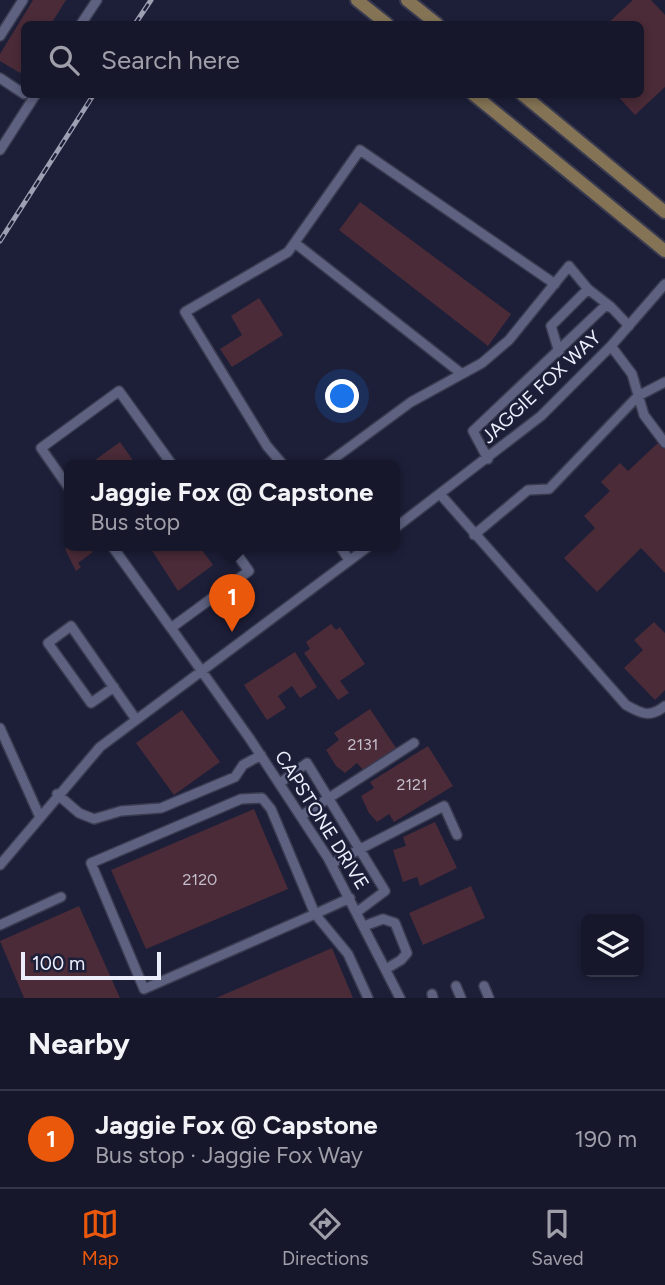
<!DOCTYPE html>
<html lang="en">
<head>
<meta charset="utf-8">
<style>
  :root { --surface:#16172b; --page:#1f2033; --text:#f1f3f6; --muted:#9e9fa9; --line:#353647; --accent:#ea580c }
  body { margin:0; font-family:Figtree,sans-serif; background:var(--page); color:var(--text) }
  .controls { position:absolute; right:21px; bottom:21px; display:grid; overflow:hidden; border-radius:10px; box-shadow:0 4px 10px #0003 }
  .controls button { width:63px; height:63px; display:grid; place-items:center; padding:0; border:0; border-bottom:2px solid var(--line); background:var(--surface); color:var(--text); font:35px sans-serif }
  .scale { position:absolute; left:21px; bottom:18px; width:140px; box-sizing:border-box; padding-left:7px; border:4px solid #eceefc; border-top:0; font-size:19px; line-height:24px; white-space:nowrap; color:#eceefc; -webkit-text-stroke:5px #1d1f39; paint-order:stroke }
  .you { position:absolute; left:343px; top:397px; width:24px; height:24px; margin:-18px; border:5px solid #fff; border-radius:50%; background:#1a73e8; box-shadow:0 0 0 10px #1a73e833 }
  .badge { display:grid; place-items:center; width:46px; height:46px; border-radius:50%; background:var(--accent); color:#fff; font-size:23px; font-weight:700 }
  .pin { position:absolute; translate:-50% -58px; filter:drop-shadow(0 2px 4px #0008) }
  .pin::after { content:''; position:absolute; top:37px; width:24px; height:21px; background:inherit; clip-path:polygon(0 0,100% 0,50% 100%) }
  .popup { position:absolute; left:64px; top:460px; width:336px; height:91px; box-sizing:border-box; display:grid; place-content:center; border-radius:10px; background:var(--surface); filter:drop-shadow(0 2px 5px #0005); font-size:23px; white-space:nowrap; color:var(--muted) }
  .popup b { font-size:26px; color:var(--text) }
  .popup::after { content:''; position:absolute; left:50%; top:100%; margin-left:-14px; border:14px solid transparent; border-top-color:var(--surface) }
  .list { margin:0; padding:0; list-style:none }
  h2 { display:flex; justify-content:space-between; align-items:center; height:91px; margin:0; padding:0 28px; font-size:30px }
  h2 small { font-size:23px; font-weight:400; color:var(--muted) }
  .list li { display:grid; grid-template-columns:46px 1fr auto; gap:21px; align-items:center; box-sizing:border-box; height:98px; padding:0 28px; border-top:2px solid var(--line) }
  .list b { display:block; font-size:26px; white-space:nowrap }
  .list p { margin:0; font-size:23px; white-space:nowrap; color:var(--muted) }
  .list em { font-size:23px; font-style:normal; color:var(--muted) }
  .icon { flex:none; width:38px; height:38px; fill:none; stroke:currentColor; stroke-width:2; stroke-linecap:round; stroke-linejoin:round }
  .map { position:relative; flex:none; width:665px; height:998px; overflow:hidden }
  .search { position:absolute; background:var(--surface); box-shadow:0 4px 10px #0003; left:21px; right:21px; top:21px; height:77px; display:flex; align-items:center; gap:18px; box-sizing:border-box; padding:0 24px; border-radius:10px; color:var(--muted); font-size:26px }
  .sheet { height:189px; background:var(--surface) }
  nav { display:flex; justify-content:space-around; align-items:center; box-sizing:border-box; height:98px; border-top:2px solid var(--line); background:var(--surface); font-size:19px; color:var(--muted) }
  nav a { display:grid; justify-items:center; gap:4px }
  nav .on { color:var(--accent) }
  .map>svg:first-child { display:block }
</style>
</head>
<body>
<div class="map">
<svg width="665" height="998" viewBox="0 0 665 998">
  <rect width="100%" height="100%" fill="#1d1f39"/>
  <path fill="#4a2b37" d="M33,0H66L51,24H24V66L20,73L0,61V54Z
    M633,0H651L665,15V87L635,115L616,94H640V24H607Z
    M360,202L511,314L488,346L339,230Z
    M259,298L283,335L232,367L220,349L242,335L231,316Z
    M120,442L137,466H87Z
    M659,442L665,448V573L641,548L597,592L564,558L595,528L584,516L610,491L601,482L620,463L628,471Z
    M69,546H89L93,552L78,563L81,567L76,571L65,549Z
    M149,546H199L213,565L178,591Z
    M654,622L665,633V690L655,700L624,668L643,650L634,640Z
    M331,624L336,630L340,627L365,664L340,681L349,693L338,700L304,653L310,649L306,642Z
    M295,652L317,687L300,698L292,686L278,696L286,708L267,720L244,685Z
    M370,709L396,748L363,770L357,763L345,773L336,766L326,750L339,740L334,733Z
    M182,710L220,762L174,795L136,743Z
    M428,746L453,786L394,822L389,814L377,822L369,813L361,796L374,788L370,782Z
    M254,809L288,889L146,949L111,870Z
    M435,822L457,868L420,886L417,877L403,882L393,850L406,846L403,837Z
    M471,886L485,918L423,945L409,913Z
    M79,906L120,998H24L0,941Z
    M332,948L353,998H216Z"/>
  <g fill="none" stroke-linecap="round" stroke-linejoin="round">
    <defs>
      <path id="minor" d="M81,24L97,0
        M0,36L23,0
        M0,78L24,94
        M0,150L36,94
        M295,243L462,374
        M611,346L632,374L644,415L665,443
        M559,352L551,326L588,289L611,307
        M488,459L473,431L605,306L612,308L629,326
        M284,466L267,446L185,312L288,252L360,150L555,284
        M324,466L411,402L482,363L509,340L569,266L588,289
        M69,488L41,448L119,391L173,466
        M440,494L626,705C642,714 650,718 665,706
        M395,528L541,416L611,346L665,284
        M474,535L528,490L549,489L638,396L665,382
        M112,546L171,628L249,571L231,546
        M340,546L349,560
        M171,628L250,739L328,858L400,998
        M114,687L91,703L48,643L71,626L135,718
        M0,728L39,815
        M280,783L307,763L385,891L357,912
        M57,794L79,813L94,819L121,811L161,808L235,777L243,765L261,755
        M301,816L414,743
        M331,864L444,806L457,835
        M0,865L100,747L369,546
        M350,898L315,914L144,989L91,863L241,799L262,798L271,809L315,914L348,954L368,998
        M0,925L61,897
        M364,926L383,919L395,923L407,953L401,960L386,969
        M456,986L461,998
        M484,986L489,998
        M432,994L433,998"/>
      <path id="major" d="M357,0L387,24
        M407,0L437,24
        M473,94L665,251
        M522,94L665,212"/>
    </defs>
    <use href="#minor" stroke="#3a3b50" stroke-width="12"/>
    <use href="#major" stroke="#3a3b50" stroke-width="16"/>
    <use href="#minor" stroke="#5e6280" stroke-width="9"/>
    <use href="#major" stroke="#847455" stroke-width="12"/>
    <defs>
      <path id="rail" d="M135,24L151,0
        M0,241L94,94"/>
    </defs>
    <use href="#rail" stroke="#9d9fb2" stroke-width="5"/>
    <use href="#rail" stroke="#1d1f39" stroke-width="2.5" stroke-dasharray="8" stroke-linecap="butt"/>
  </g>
  <g text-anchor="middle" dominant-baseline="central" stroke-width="5" stroke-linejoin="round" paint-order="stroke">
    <g font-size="16" fill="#c4bdcb">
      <text x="363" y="744">2131</text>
      <text x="412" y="784">2121</text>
      <text x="200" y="879">2120</text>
    </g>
    <g font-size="19" fill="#eceefc" stroke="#1d1f39">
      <text transform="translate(541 387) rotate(-43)">JAGGIE FOX WAY</text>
      <text transform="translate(322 820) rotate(58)">CAPSTONE DRIVE</text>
    </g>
  </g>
</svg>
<div class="controls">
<button><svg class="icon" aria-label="layers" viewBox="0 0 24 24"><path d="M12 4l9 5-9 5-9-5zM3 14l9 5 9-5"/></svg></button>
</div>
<div class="scale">100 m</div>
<div class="you"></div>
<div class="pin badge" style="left:232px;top:632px">1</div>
<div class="popup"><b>Jaggie Fox @ Capstone</b>Bus stop</div>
<div class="search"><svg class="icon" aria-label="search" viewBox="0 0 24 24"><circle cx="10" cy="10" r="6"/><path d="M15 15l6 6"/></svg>Search here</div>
</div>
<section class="sheet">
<h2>Nearby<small></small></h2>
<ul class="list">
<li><span class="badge">1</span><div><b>Jaggie Fox @ Capstone</b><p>Bus stop · Jaggie Fox Way</p></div><em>190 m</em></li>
</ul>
</section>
<nav>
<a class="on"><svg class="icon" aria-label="map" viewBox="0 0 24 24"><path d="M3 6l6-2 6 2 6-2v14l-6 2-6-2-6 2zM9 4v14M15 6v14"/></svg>Map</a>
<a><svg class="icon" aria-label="directions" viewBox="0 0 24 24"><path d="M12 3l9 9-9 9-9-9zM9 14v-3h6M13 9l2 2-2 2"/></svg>Directions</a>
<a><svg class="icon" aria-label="saved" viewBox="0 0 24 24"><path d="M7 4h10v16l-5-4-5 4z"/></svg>Saved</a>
</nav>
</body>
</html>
